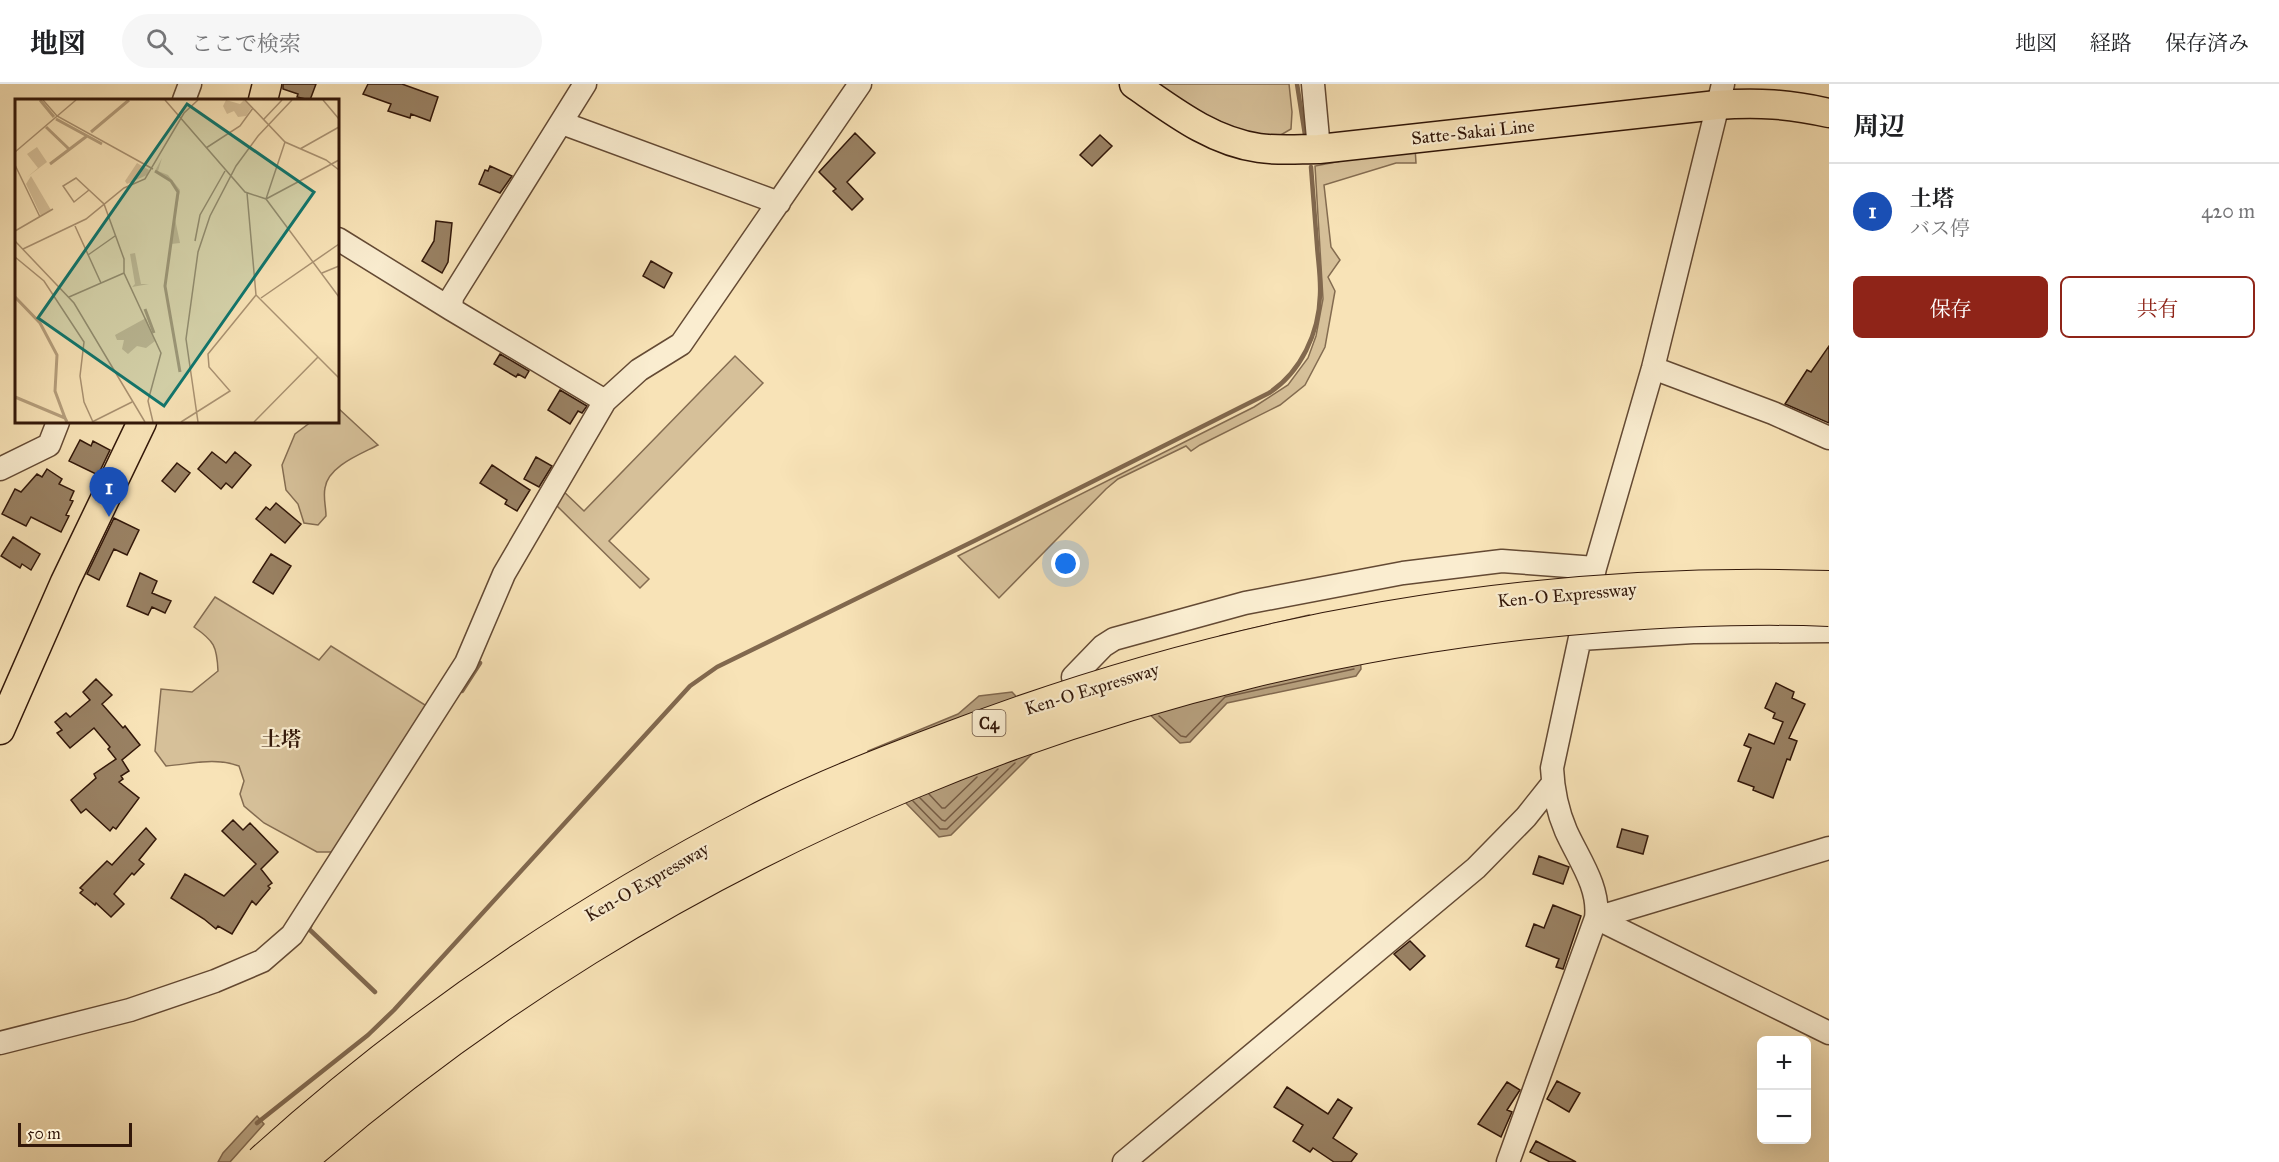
<!DOCTYPE html>
<html lang="ja">
<head>
<meta charset="utf-8">
<style>
  :root { --surface:#fff; --page:#f6f6f6; --text:#202124; --muted:#757577; --line:#e0e0e0; --accent:#8f2418 }
  body { margin:0; font-family:"IM FELL Great Primer","Noto Serif JP",serif; background:var(--page); color:var(--text) }
  .controls { position:absolute; right:18px; bottom:18px; display:grid; overflow:hidden; border-radius:9px; box-shadow:0 6px 24px #0002 }
  .controls button { width:54px; height:54px; display:grid; place-items:center; padding:0; border:0; border-bottom:2px solid var(--line); background:var(--surface); color:var(--text); font:30px sans-serif }
  .scale { position:absolute; left:18px; bottom:15px; width:114px; box-sizing:border-box; padding-left:6px; border:3px solid #321709; border-top:0; font-size:16px; line-height:21px; white-space:nowrap; color:#321709; -webkit-text-stroke:4px #faedd0; paint-order:stroke }
  .you { position:absolute; left:1066px; top:480px; width:21px; height:21px; margin:-15px; border:4px solid #fff; border-radius:50%; background:#1a73e8; box-shadow:0 0 0 9px #1a73e833 }
  .badge { display:grid; place-items:center; width:39px; height:39px; border-radius:50%; background:var(--accent); color:#fff; font-size:20px; font-weight:700 }
  .pin { position:absolute; translate:-50% -50px; filter:drop-shadow(0 2px 3px #0008) }
  .pin::after { content:''; position:absolute; top:32px; width:21px; height:18px; background:inherit; clip-path:polygon(0 0,100% 0,50% 100%) }
  .list { margin:0; padding:0; list-style:none }
  h2 { display:flex; justify-content:space-between; align-items:center; height:78px; margin:0; padding:0 24px; font-size:26px }
  h2 small { font-size:20px; font-weight:400; color:var(--muted) }
  .list li { display:grid; grid-template-columns:39px 1fr auto; gap:18px; align-items:center; box-sizing:border-box; height:96px; padding:0 24px; border-top:2px solid var(--line) }
  .list b { display:block; font-size:22px; white-space:nowrap }
  .list p { margin:0; font-size:20px; white-space:nowrap; color:var(--muted) }
  .list em { font-size:20px; font-style:normal; color:var(--muted) }
  .actions { display:flex; gap:12px; padding:18px 24px }
  .actions a { flex:1; padding:14px 0; border:2px solid var(--accent); border-radius:9px; text-align:center; font-size:21px; color:var(--accent) }
  .actions .main { background:var(--accent); color:#fff }
  .icon { flex:none; width:33px; height:33px; fill:none; stroke:currentColor; stroke-width:2; stroke-linecap:round; stroke-linejoin:round }
  .map { position:relative; flex:none; width:1829px; height:1078px; overflow:hidden }
  header { display:flex; align-items:center; gap:36px; box-sizing:border-box; height:84px; padding:0 30px; background:var(--surface); border-bottom:2px solid var(--line) }
  header strong { font-size:28px }
  nav { display:flex; gap:33px; margin-inline-start:auto; font-size:21px }
  .search { width:420px; height:54px; background:var(--page); display:flex; align-items:center; gap:15px; box-sizing:border-box; padding:0 21px; border-radius:33px; color:var(--muted); font-size:22px }
  main { display:flex }
  aside { flex:1; background:var(--surface) }
  .map>svg:first-child { display:block }
</style>
</head>
<body>
<header>
<strong>地図</strong>
<div class="search"><svg class="icon" aria-label="search" viewBox="0 0 24 24"><circle cx="10" cy="10" r="6"/><path d="M15 15l6 6"/></svg>ここで検索</div>
<nav><a>地図</a><a>経路</a><a>保存済み</a></nav>
</header>
<main>
<div class="map">
<svg width="1829" height="1078" viewBox="0 0 1829 1078">
  <rect width="100%" height="100%" fill="#f8e3b7"/>
  <filter id="stains"><feTurbulence type="fractalNoise" baseFrequency=".00333" numOctaves="4"/><feColorMatrix values="0 0 0 0 .2 0 0 0 0 .09 0 0 0 0 .02 0 0 0 .5 -.17"/></filter>
  <radialGradient id="worn" r=".72"><stop offset=".6" stop-color="#630" stop-opacity="0"/><stop offset="1" stop-color="#630" stop-opacity=".3"/></radialGradient>
  <path fill="#d6c099" stroke="#846c51" stroke-width="1.5" d="M1157,0H1289L1292,28L1291,45L1279,52H1254L1191,25Z
    M1415,63L1416,79H1396L1324,101L1331,163L1340,176L1328,193L1335,207L1325,263L1305,301L1280,321L1200,361L1191,367L1186,362L1118,395L1106,405L999,514L958,472L1254,323L1288,301L1308,274L1316,252L1323,215L1315,82Z
    M735,272L763,299L609,457L649,495L640,504L554,419L560,404L584,427Z
    M338,324L378,361C361,370 328,382 325,404C323,413 326,423 326,432L318,441L304,439L298,420L286,406L282,381L295,350L311,338H338Z
    M215,513L319,576L331,562L433,626L339,768H317L264,739L244,722L240,710L244,697L239,682C214,673 192,680 166,682L155,667L161,605L192,608L218,587C217,562 214,557 194,543Z"/>
  <path fill="#b59e7c" stroke="#81684e" stroke-width="1.5" d="M1309,531L1318,535L1360,571L1361,585L1356,592L1227,619L1190,658L1180,659L1127,609L1217,563L1220,552Z
    M1012,608L1052,650L951,751L939,753L866,678L868,667L958,630L979,612Z
    M257,1032L264,1040L230,1078H218L223,1069Z"/>
  <g fill="none" stroke-linecap="round" stroke-linejoin="round">
    <path stroke="#745a42" stroke-width="1.5" d="M1159,632L1181,652L1186,653L1225,613L1354,585
      M929,710L942,724H945L977,693
      M920,714L942,736L945,737L998,685
      M913,717L940,745H947L1015,679"/>
    <path stroke="#81684e" stroke-width="4.5" d="M1297,0L1305,51
      M462,607L480,579
      M311,840L309,845L375,908
      M257,1039L368,951L394,926L690,602L717,583L976,456L1269,309C1301,288 1319,249 1320,211C1321,194 1318,177 1317,161C1315,135 1313,109 1311,83"/>
  </g>
  <path fill="#998163" stroke="#321709" stroke-width="1.5" d="M283,0H316L310,16L297,13L298,10L283,5Z
    M368,0H402L438,13L430,37L411,30L410,34L388,27L391,20L363,10Z
    M855,49L875,69L847,98L863,115L852,126L833,107L836,105L819,88Z
    M1100,51L1112,62L1092,82L1080,71Z
    M490,82L512,92L500,109L479,100L485,86L488,87Z
    M436,137L452,139L448,178L442,189L422,177L434,157Z
    M651,177L672,189L664,204L643,192Z
    M1829,262V339L1785,320L1807,286L1811,288Z
    M500,270L529,287L525,294L518,290L516,293L494,280Z
    M560,306L587,322L582,329L578,327L570,340L548,326Z
    M80,356L91,362L93,357L110,366L98,391L69,377Z
    M212,368L226,379L235,368L251,381L232,404L226,399L221,405L198,385Z
    M536,373L552,382L539,403L524,395Z
    M177,379L190,389L175,408L162,397Z
    M492,381L530,406L517,427L505,420L507,416L480,399Z
    M47,385L62,395L59,400L74,407L70,416L73,417L66,431L69,432L61,448L31,433L26,442L2,430L15,405L21,408L37,390L42,393Z
    M276,419L301,440L285,459L256,435L266,423L270,426Z
    M114,434L139,446L127,471L114,465L99,496L87,490Z
    M13,453L40,470L31,486L22,480L20,484L1,472Z
    M271,470L291,482L273,510L253,498Z
    M140,489L157,497L152,509L171,517L165,529L152,523L148,531L127,522Z
    M96,595L112,611L102,620L123,644L125,642L140,661L122,676L129,687L121,692L123,695L119,698L139,714L116,745L113,743L110,747L86,725L81,729L71,716L96,694L94,690L116,675L108,665L110,663L94,644L70,664L57,649L62,646L55,638L66,629L70,633L90,616L83,608Z
    M1776,599L1794,608L1792,614L1805,620L1789,654L1797,657L1790,676L1787,675L1773,714L1753,706L1754,703L1738,697L1751,664L1744,661L1749,650L1774,660L1783,638L1773,634L1775,629L1765,624Z
    M233,736L243,746L250,739L278,768L261,785L272,799L268,802L270,804L256,821L252,817L232,850L218,842L216,845L204,835L171,814L185,790L224,812L256,780L222,747Z
    M146,744L156,755L139,776L144,780L134,791L132,789L114,810L124,820L111,833L96,819L95,821L80,809L83,806L80,804L107,777L112,781Z
    M1622,745L1648,752L1643,770L1617,763Z
    M1539,772L1569,783L1563,800L1533,790Z
    M1553,821L1581,832L1563,885L1556,883L1559,875L1526,862L1534,840L1544,844Z
    M1410,857L1425,872L1410,886L1394,870Z
    M1557,997L1580,1009L1569,1028L1547,1015Z
    M1507,998L1520,1006L1507,1026L1512,1028L1501,1053L1478,1040Z
    M1287,1003L1328,1030L1338,1015L1352,1024L1333,1054L1357,1070L1351,1078H1334L1313,1064L1310,1068L1293,1057L1303,1041L1274,1023Z
    M1536,1057L1576,1078H1550L1530,1068Z"/>
  <g fill="none" stroke-linecap="round" stroke-linejoin="round">
    <defs>
      <path id="minor" d="M1313,0L1319,65
        M184,16L190,0
        M562,39L779,119
        M338,155L451,225L605,317
        M451,225L452,213L585,0
        M1653,284L1773,329L1829,354
        M0,385L49,361L58,338
        M1580,555L1693,548L1829,547
        M1073,593L1103,562L1114,555L1245,519L1403,489L1502,477L1595,484
        M1596,834L1829,949
        M1596,834L1829,764
        M0,959L130,926L215,897L262,877L292,851L466,579L504,490L605,317L639,286L681,260L860,0
        M1124,1078L1476,784L1526,733L1553,699
        M1508,1078L1596,834C1600,803 1578,774 1566,747C1557,726 1553,706 1552,684L1595,484L1653,284L1723,0"/>
      <path id="major" d="M1134,0C1173,27 1211,57 1259,64C1278,67 1300,65 1319,65L1717,21C1758,18 1789,20 1829,29
        M263,16L267,0
        M0,646L65,498L142,338"/>
    </defs>
    <use href="#minor" stroke="#644a34" stroke-width="25"/>
    <use href="#major" stroke="#321709" stroke-width="31"/>
    <use href="#minor" stroke="#faedd0" stroke-width="22"/>
    <use href="#major" stroke="#f8e3b7" stroke-width="28"/>
    <defs>
      <path id="highway-bridge" d="M261,1078C410,943 576,830 755,737C818,704 886,678 953,653C1232,546 1530,493 1829,503
        M299,1078C659,763 1126,568 1603,532C1678,526 1754,523 1829,526"/>
    </defs>
    <use href="#highway-bridge" stroke="#321709" stroke-width="34" stroke-linecap="butt"/>
    <use href="#highway-bridge" stroke="#f8e3b7" stroke-width="32"/>
  </g>
  <g text-anchor="middle" dominant-baseline="central" stroke-width="4.5" stroke-linejoin="round" paint-order="stroke">
    <rect fill="#faedd0" stroke="#6e5745" stroke-width="1.5" x="972.5" y="626" width="33" height="26" rx="4.5"/>
    <g font-size="16" font-weight="bold" fill="#321709">
      <text x="989" y="639">C4</text>
    </g>
    <g font-size="18" fill="#321709" stroke="#faedd0">
      <text transform="translate(1473 48) rotate(-6)">Satte-Sakai Line</text>
      <text transform="translate(1567 511) rotate(-5)">Ken-O Expressway</text>
      <text transform="translate(1092 605) rotate(-17)">Ken-O Expressway</text>
      <text transform="translate(647 798) rotate(-30)">Ken-O Expressway</text>
    </g>
    <g font-size="20" font-weight="bold" fill="#321709" stroke="#faedd0">
      <text x="281" y="655">土塔</text>
    </g>
  </g>
  <g transform="translate(15 15)">
    <rect width="324" height="324" fill="#f8e3b7"/>
    <path d="M211,1L225,5L229,1L237,8L231,17L223,18L219,12L212,15L208,7ZM22,48L32,63L11,79L23,69L12,55ZM147,59L143,72L153,76L165,91L160,120L165,144L156,145L163,93L156,82L140,72ZM122,64L134,71L132,76L112,85L110,82ZM16,77L36,111L26,117L11,85ZM120,154L126,185H134L117,188L120,185L115,155ZM131,219L140,242L131,249L122,247L113,255L107,250L109,241H102L100,236Z" fill="#d6c099"/>
    <path fill="none" stroke="#b59e7c" stroke-width="3" d="M25,1L39,18M41,20L87,45M31,28L55,51M76,33L114,1M35,65L72,37M140,72L156,82L163,93L150,187L165,273M0,198L25,224L42,256L40,292L50,319M130,210L139,234M0,298L50,319L52,323"/>
    <path fill="none" stroke="#a99171" stroke-width="1.5" d="M28,1L42,17L138,70M150,1L230,93L251,100L324,198M230,1L270,43L311,61L324,71M308,1L324,20M249,20L267,1M191,49L225,27L238,9M285,50L324,28M0,53L61,1M0,66L25,118M74,91L59,103L48,87L61,79L74,91L89,105L109,160V174L146,254L133,302L138,323M232,94L241,196L324,279M251,100L324,61M251,100L270,43M60,127L86,184M0,132L38,110M0,142L59,204L130,323M180,142L185,116L210,72M8,150L71,120L109,89L130,80L169,14L183,1M73,156L100,137M0,158L29,182L69,243L65,277L69,303L78,323M307,174L324,167M54,198L109,174M246,199L324,145M77,323L117,303M166,323L215,292L194,268L193,255L241,196M183,323L171,240L183,153L195,117L221,67L243,37L277,1M239,323L303,258"/>
    <path fill="#0f766e" fill-opacity="0.15" stroke="#0f766e" stroke-width="3" d="M172,5L299,93L149,307L23,219Z"/>
    <rect width="324" height="324" fill="none" stroke="#321709" stroke-width="3"/>
  </g>
  <rect width="100%" height="100%" filter="url(#stains)"/>
  <rect width="100%" height="100%" fill="url(#worn)"/>
</svg>
<div class="controls">
<button>+</button>
<button>−</button>
</div>
<div class="scale">50 m</div>
<div class="you"></div>
<div class="pin badge" style="left:109px;top:433px;background:#1a4fb4">1</div>
</div>
<aside>
<h2>周辺<small></small></h2>
<ul class="list">
<li><span class="badge" style="background:#1a4fb4">1</span><div><b>土塔</b><p>バス停</p></div><em>420 m</em></li>
</ul>
<div class="actions"><a class="main">保存</a><a>共有</a></div>
</aside>
</main>
</body>
</html>
